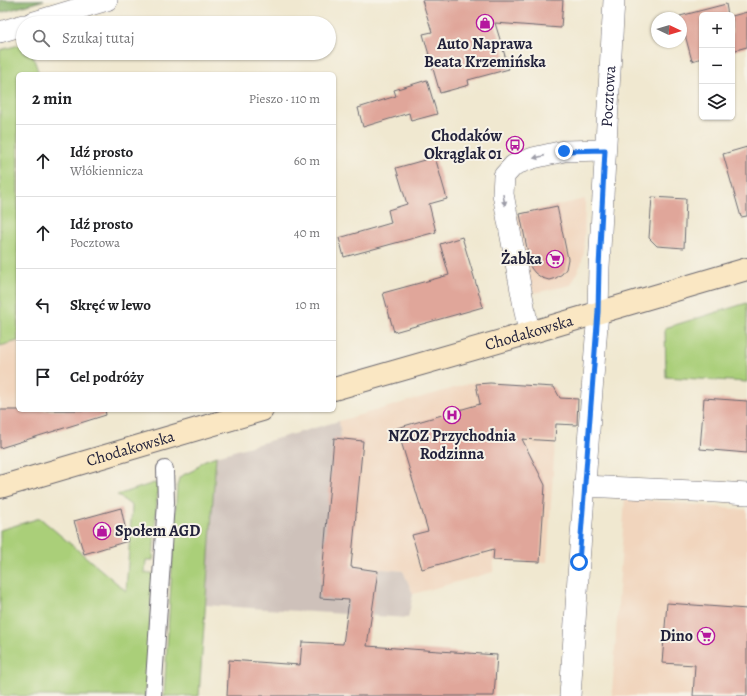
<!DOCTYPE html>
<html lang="pl">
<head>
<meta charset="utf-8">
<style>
  :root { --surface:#fff; --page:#f6f6f6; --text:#202124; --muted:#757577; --line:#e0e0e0 }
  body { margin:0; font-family:Alegreya,serif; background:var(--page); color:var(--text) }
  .controls { position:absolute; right:12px; top:12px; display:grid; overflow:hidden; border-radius:6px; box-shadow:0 1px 3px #0004 }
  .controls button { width:36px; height:36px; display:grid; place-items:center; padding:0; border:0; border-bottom:1px solid var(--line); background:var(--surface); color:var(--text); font:20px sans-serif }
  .compass { position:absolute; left:651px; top:12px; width:36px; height:36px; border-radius:50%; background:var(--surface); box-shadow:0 1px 3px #0004; rotate:94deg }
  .stop { position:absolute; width:12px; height:12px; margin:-9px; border:3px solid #1a73e8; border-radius:50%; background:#fff }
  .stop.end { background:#1a73e8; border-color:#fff; box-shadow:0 1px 4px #0008 }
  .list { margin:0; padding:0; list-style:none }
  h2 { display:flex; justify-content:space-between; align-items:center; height:52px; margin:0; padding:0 16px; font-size:17px }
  h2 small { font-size:13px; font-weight:400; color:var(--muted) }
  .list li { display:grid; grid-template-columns:26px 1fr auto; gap:12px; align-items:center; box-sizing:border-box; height:72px; padding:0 16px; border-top:1px solid var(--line) }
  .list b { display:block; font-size:15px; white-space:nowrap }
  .list p { margin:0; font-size:13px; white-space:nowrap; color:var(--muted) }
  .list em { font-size:13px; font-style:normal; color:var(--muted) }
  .icon { flex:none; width:22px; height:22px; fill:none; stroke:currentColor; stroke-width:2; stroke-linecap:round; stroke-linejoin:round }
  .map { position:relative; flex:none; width:747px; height:696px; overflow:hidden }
  .search { position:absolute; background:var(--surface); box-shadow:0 1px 3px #0004; left:16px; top:16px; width:320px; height:44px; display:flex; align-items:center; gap:10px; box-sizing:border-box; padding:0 14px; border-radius:22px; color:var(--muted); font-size:15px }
  .panel { position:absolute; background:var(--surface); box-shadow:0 1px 3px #0004; left:16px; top:72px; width:320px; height:340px; border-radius:6px }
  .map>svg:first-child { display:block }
</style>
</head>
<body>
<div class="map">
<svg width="747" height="696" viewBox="0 0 747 696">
  <rect width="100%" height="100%" fill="#f7f3e8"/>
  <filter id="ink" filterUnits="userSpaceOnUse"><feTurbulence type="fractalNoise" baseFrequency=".025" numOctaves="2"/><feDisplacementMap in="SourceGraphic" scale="8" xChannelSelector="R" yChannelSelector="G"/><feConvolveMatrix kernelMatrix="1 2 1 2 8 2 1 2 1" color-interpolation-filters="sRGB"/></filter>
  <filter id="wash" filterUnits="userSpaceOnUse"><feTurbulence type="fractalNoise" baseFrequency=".012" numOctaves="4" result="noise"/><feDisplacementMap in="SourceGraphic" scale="16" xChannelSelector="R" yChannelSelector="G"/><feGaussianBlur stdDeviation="0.9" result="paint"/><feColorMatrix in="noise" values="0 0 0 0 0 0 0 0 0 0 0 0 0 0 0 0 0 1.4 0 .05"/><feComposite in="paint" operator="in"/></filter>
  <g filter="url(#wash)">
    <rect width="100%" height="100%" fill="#f0e8d0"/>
    <path fill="#f1d5bd" d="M585,199L584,252L581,264L571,285L534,293L529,281L516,217L520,214Z
      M18,341V410H51L57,431L0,448V346Z
      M475,382L552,387L557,391L558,398L547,562H540L494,560L493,572L413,594L403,571L351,566L363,441L341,439L339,421Z
      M625,498L747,510V696H612Z"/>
    <path fill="#cec1ba" d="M339,421L341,439L363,441L351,566L403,571L413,594L408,618L206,605L216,456Z"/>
    <path fill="#aacf79" stroke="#66785a" d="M23,44V53H32L39,74H18V341L0,346V50Z
      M747,303V382L666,377L665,328Z
      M216,456L199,696H164L177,486L179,478L181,476L194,470L203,461Z
      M154,483L158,485L153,560H146L145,573H153L145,696H0V530L40,518L126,591L132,506L117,495Z"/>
    <path fill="#87b269" stroke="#546a52" d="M0,0H44L0,13Z"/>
    <g id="blocks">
      <path fill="#e0a69a" d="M422,0H563L561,28L495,23L509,69L468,80L469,85L440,93L423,34L432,32Z
        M726,4L728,15H702V58L692,61L680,16Z
        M747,12V47L732,51V16Z
        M427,80L437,114L411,121L409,113L363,127L358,108L396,96L394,90Z
        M747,147V216L741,217L723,154Z
        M435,157L447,199L429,204L436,232L344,257L339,238L391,223L388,210L407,204L396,168Z
        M652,197L686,199L684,248L657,246L649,238Z
        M557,206L568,259L566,269L562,274L556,278L549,280L542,278L535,273L531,268L520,214Z
        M462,237L483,307L394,332L383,293L449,275L440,244Z
        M490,383L554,387L560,398L578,399L577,425L556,424L555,441L522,439L545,485L540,562L493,560L494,549L422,569L412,535L428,531L397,428L480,404L476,384Z
        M704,398L747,401V453L700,449Z
        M0,410H105L106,415L0,448Z
        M334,438L363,441L351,567L378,571L367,646L497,655L494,696H227L229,660L300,665L302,642L343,644L349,600L320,598Z
        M121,508L128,541L84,554L74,521Z
        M667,603L747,609V696H693L695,665L662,663Z"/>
    </g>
  </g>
  <g filter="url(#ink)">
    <use href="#blocks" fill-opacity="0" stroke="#6a676f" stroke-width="1"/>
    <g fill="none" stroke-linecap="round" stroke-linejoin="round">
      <defs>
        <path id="pedestrian" d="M153,696L166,502L165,469"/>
        <g id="minor">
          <path d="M31,23L107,0"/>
          <path d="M0,32L23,25"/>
          <path d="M529,333L503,194L504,176L514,165L533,158L564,151L605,150"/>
          <path d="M584,486L715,492L747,494"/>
          <path id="s1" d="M570,696L579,562L598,312L599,267L614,0"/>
        </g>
        <g id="secondary">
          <path id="s2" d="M334,389L529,333L747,269"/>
          <path id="s3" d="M0,487L262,410"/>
        </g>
      </defs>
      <use href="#pedestrian" stroke="#6a676f" stroke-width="18"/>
      <use href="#minor" stroke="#6a676f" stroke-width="22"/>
      <use href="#secondary" stroke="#6a676f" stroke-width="24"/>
      <use href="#pedestrian" stroke="#fff" stroke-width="16"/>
      <use href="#minor" stroke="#fff" stroke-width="21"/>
      <use href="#secondary" stroke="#fae7c3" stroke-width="22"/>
    </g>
    <defs><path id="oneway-solid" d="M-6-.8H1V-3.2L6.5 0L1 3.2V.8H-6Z"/></defs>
    <g fill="#9c9ca7">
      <use href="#oneway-solid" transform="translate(539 157) rotate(167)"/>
      <use href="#oneway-solid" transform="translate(504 200) rotate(80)"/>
    </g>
  </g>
  <g fill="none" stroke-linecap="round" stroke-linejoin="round" filter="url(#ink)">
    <path stroke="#1a73e8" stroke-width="5" d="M564,151L605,150L599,267L598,312L579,562"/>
  </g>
  <defs>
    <symbol id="shop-ring" viewBox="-11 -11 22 22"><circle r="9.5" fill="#f7f3e8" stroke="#b5179e" stroke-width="1.5"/><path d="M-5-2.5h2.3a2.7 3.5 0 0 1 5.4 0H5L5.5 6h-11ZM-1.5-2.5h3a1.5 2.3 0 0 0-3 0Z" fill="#b5179e"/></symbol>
    <symbol id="bus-ring" viewBox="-11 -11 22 22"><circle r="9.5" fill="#f7f3e8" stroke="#b5179e" stroke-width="1.5"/><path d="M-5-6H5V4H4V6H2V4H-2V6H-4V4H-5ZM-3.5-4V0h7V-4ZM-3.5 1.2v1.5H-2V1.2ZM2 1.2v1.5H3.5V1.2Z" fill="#b5179e"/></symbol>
    <symbol id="supermarket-ring" viewBox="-11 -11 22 22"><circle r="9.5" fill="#f7f3e8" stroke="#b5179e" stroke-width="1.5"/><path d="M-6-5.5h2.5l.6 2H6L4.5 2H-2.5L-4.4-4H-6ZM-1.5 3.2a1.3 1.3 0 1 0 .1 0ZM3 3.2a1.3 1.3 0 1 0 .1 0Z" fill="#b5179e"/></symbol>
    <symbol id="hospital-ring" viewBox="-11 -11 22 22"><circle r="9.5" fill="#f7f3e8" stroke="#b5179e" stroke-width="1.5"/><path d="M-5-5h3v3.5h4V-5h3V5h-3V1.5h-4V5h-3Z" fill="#b5179e"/></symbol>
  </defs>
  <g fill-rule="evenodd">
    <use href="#shop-ring" x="475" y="13" width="20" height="20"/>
    <use href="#bus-ring" x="505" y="135" width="20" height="20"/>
    <use href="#supermarket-ring" x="545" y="249" width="20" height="20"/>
    <use href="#hospital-ring" x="442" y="405" width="20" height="20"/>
    <use href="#shop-ring" x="92" y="521" width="20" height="20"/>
    <use href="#supermarket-ring" x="696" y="626" width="20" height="20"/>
  </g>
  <g text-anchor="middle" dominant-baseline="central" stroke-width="4" stroke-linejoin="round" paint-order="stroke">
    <g font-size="16" font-weight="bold" fill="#22223b" stroke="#f7f3e8" text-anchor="end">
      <text x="485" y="44" text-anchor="middle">Auto Naprawa<tspan x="485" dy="18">Beata Krzemińska</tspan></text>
      <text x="502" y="136">Chodaków<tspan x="502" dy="18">Okrąglak 01</tspan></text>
      <text x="542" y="259">Żabka</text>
      <text x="452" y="436" text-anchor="middle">NZOZ Przychodnia<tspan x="452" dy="18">Rodzinna</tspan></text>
      <text x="115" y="531" text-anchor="start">Społem AGD</text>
      <text x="693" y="636">Dino</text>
    </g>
    <g font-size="16" fill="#22223b" stroke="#f7f3e8">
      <text stroke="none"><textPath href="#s1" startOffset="601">Pocztowa</textPath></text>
      <text stroke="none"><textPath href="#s2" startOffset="203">Chodakowska</textPath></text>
      <text stroke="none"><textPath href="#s3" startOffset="136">Chodakowska</textPath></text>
    </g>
  </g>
</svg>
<div class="controls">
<button>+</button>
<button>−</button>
<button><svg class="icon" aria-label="layers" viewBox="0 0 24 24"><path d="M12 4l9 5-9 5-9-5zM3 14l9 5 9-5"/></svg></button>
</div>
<svg class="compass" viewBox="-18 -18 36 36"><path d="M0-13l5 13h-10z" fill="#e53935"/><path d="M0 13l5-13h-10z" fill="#757577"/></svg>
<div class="stop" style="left:579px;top:562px"></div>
<div class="stop end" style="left:564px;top:151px"></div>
<div class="search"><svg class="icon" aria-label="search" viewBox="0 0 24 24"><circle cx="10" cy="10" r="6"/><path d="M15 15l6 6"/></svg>Szukaj tutaj</div>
<section class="panel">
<h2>2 min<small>Pieszo · 110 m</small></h2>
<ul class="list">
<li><svg class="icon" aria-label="ahead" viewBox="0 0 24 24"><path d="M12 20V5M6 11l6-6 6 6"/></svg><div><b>Idź prosto</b><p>Włókiennicza</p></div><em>60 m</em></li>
<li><svg class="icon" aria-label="ahead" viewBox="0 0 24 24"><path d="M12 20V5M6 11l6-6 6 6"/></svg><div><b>Idź prosto</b><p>Pocztowa</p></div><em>40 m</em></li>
<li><svg class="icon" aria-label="left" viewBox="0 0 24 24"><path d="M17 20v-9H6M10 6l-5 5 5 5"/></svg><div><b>Skręć w lewo</b></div><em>10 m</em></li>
<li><svg class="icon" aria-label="arrive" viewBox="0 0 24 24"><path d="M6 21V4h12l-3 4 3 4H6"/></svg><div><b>Cel podróży</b></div></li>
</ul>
</section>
</div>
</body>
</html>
